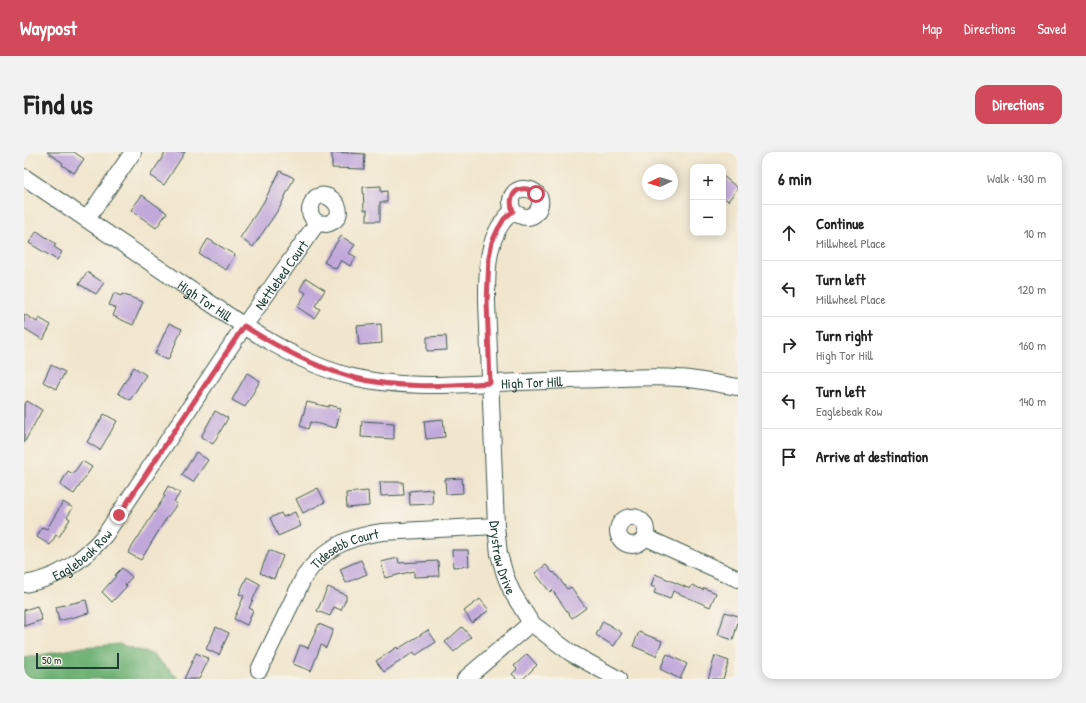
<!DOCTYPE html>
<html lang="en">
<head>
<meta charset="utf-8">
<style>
  :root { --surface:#fff; --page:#f2f2f2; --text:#222; --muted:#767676; --line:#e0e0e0; --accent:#d1495b }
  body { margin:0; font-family:"Patrick Hand",sans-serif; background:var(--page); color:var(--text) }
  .controls { position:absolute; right:12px; top:12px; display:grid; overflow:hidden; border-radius:8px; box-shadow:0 2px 10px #0003 }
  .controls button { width:36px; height:36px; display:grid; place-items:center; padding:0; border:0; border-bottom:1px solid var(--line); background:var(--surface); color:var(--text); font:20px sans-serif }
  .compass { position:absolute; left:618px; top:12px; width:36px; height:36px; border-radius:50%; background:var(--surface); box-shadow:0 2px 10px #0003; rotate:266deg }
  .scale { position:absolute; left:12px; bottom:10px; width:83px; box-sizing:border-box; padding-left:4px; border:2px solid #1f3d34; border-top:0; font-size:11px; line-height:14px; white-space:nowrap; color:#1f3d34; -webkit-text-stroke:3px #f7f3e8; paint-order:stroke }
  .stop { position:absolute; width:12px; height:12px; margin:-9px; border:3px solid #d1495b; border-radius:50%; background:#fff }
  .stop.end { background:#d1495b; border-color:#fff; box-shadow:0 1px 4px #0008 }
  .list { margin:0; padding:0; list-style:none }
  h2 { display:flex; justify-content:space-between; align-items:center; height:52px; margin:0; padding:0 16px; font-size:17px }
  h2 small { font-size:13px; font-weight:400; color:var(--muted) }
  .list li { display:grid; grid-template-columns:26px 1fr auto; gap:12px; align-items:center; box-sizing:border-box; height:56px; padding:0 16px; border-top:1px solid var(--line) }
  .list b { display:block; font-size:15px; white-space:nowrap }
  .list p { margin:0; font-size:13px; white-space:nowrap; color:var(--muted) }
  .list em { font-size:13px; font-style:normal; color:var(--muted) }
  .icon { flex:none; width:22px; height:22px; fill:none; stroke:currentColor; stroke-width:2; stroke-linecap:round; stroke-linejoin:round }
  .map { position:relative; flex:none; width:714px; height:527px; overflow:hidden; border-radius:12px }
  header { display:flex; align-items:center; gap:24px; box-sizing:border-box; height:56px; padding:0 20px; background:var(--accent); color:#fff }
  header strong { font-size:19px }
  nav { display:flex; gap:22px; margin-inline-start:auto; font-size:14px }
  .intro { display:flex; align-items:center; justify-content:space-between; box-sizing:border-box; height:96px; padding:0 24px }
  h1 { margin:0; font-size:28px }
  .button { padding:10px 18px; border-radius:12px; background:var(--accent); color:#fff; font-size:14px; font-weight:700 }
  main { display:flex; gap:24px; padding:0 24px }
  aside { flex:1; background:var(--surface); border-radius:12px; box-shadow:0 2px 10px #0003 }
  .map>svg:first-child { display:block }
</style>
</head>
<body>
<header>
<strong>Waypost</strong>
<nav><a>Map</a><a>Directions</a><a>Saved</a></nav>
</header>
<div class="intro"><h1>Find us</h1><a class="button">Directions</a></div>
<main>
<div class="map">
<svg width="714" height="527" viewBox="0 0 714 527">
  <rect width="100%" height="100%" fill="#f7f3e8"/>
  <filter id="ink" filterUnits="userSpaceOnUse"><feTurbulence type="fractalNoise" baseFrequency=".025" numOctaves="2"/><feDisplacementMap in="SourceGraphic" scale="8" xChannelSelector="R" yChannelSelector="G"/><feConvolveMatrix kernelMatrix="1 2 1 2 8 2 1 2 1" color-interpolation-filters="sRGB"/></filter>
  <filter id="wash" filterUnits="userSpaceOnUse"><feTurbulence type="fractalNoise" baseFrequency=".012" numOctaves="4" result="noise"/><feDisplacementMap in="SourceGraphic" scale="16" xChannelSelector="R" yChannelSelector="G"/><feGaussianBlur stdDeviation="0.9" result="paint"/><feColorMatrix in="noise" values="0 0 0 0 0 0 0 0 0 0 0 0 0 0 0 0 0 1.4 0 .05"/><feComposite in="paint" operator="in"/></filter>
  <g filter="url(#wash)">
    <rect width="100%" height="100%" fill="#f1e6cd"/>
    <path fill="#6eb174" stroke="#467754" d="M95,492L128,502L155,527H0V506L59,495Z"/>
    <g id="blocks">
      <path fill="#c1a8db" d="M23,0H50L60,7L50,21L38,13L39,11Z
        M142,0H161L140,33L126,24Z
        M308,0L341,2L340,17L308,16Z
        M256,19L270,26L256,55L229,95L216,86L239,51Z
        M699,24L714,36L704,49L699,45Z
        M357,34V40L363,39V50H356V69H343V58H340L339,35Z
        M118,43L143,61L132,76L107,58Z
        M13,79L32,92L30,95L38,100L33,108L5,91Z
        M317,84L331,93L325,101L332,105L326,114L317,108L312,117L300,110Z
        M184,87L211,103L202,118L175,102Z
        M63,120L80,131L72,142L55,132Z
        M282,126L301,138L291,154L296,157L290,166L273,155L282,141L276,137Z
        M90,141L97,144L98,142L119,150L109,173L89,164L92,156L85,153Z
        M0,162L13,170L15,166L27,173L19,188L0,176Z
        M145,171L158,177L144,208L131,202Z
        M357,172L358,191L335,193L333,174Z
        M422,184L423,198L403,199V185Z
        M27,213L41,220L32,237L19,230Z
        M110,215L122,223L106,248L94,241Z
        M223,221L236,229L221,255L208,248Z
        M3,249L18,258L0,291V254Z
        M283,250L305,255V253L317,256L312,276L286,270L284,277L276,274Z
        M191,259L204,266L189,292L177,285Z
        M80,262L93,269L76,298L63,290Z
        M419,267L421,285L402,287L400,269Z
        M338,269L370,271V287L337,285Z
        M172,300L184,308L169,330L158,323Z
        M58,309L68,315L50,342L36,333L44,319L49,322Z
        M438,326L439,341L422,342L421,327Z
        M356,330H379L380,343L357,344Z
        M144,334L156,341L150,350L153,352L140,370L117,408L104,401L141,344L139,343Z
        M294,336L301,350L279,361L272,347Z
        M408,337L409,352L386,353L385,339Z
        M344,339L345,354L323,356L322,341Z
        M39,350L49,356L43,365L46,367L35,385L32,383L26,393L13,385L18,375L23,377Z
        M271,360L277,374L254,384L246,366L257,361L259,365Z
        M245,398L259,404L250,427L236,421Z
        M428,398H444L445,414L429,415Z
        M374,406L375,411L414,409L415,424L390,425V419L361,426L357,410Z
        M337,408L343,422L322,431L316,417Z
        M522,413L529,421L530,420L543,437L547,435L562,456L548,466L528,438L526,440L511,421Z
        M98,416L108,425L101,433L103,434L88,450L78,440L92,424L91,423Z
        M631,422L666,437L668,433L679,438L680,436L692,441L686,455L649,439L646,447L630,441L632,436L627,434Z
        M223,425L236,432L225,456L229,458L223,473L210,467L220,444L215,442Z
        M304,435L322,443V447L317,458L310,455L306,464L293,459Z
        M456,447L465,458L448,471L440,459Z
        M62,448L65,461L35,469L32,455Z
        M13,454L18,468L0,474V458Z
        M701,460L714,464V470L709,488L694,483Z
        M579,469L598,481L590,494L572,483Z
        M295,472L309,478L302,496L297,493L287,519L269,512L276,493L284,496Z
        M192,475L205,481L195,503L182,497Z
        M438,475L447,485L430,500L421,490Z
        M404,478L412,490L392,503L390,500L360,520L352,509L373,495L374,497Z
        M615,480L638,489L632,504L609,494Z
        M172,501L185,507L175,527H160Z
        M503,502L513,513L499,527H493L488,522L493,517L490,514Z
        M643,502L663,512L656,527L636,517Z
        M691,504L705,509L699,527H684Z"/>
    </g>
  </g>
  <g filter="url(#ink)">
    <use href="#blocks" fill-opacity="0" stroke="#3e564b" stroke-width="1"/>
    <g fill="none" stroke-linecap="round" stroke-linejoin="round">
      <defs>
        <g id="minor">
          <path id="s1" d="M0,25L220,174C254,195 290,216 329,225C375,236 421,233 467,231C504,230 540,228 576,227C602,226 629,224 654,226C674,227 694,232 714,235"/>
          <path id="s2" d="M489,59C497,66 509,69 515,56C524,32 477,28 489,59C462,81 463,118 463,150L472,374L475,402L481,423L488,440L507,471L547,501L594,527"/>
          <path d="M63,67L109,0"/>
          <circle cx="608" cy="379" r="14"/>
          <path d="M621,385L714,427"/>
          <path id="s3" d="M0,432C34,427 59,408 81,383L220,174L293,71C288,66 284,61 287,54C295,26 334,62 303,72L293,71"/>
          <path id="s4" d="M235,518L280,425C300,396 323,385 358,380L472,374"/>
          <path d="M441,527L507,471"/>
        </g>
      </defs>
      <use href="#minor" stroke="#3e564b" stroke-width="18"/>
      <use href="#minor" stroke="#fff" stroke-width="16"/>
    </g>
  </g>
  <g fill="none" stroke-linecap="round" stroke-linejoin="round" filter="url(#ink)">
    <path stroke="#d1495b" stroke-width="5" d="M95,363L220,174C254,195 288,214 327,225C372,237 420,234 466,231L463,150L465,105L468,90L474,77L480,67L489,59C482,42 497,29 512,42"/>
  </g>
  <g text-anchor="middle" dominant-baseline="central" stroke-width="3" stroke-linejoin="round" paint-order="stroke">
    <g font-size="14" fill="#1f3d34" stroke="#f7f3e8">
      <text stroke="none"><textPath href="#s3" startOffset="411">Nettlebed Court</textPath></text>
      <text stroke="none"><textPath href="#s1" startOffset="219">High Tor Hill</textPath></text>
      <text stroke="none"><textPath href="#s1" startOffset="566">High Tor Hill</textPath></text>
      <text stroke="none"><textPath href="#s4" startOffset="155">Tidesebb Court</textPath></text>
      <text stroke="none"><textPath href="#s3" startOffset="66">Eaglebeak Row</textPath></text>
      <text stroke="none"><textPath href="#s2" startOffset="445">Drystraw Drive</textPath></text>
    </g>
  </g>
</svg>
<div class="controls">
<button>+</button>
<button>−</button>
</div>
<svg class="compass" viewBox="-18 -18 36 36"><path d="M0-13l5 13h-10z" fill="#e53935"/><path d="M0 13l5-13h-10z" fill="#767676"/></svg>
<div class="scale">50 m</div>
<div class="stop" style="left:512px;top:42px"></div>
<div class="stop end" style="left:95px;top:363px"></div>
</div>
<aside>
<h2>6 min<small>Walk · 430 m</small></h2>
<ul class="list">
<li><svg class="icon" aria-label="ahead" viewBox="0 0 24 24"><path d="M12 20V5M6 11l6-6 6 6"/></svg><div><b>Continue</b><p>Millwheel Place</p></div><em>10 m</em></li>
<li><svg class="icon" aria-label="left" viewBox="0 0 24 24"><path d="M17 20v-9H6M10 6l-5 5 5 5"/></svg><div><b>Turn left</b><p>Millwheel Place</p></div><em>120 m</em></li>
<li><svg class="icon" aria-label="right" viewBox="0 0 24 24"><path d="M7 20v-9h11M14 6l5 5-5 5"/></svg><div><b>Turn right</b><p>High Tor Hill</p></div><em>160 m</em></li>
<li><svg class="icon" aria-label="left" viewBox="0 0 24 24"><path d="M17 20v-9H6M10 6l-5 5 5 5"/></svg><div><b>Turn left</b><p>Eaglebeak Row</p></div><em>140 m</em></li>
<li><svg class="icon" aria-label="arrive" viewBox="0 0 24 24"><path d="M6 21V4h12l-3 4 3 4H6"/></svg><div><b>Arrive at destination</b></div></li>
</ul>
</aside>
</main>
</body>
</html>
